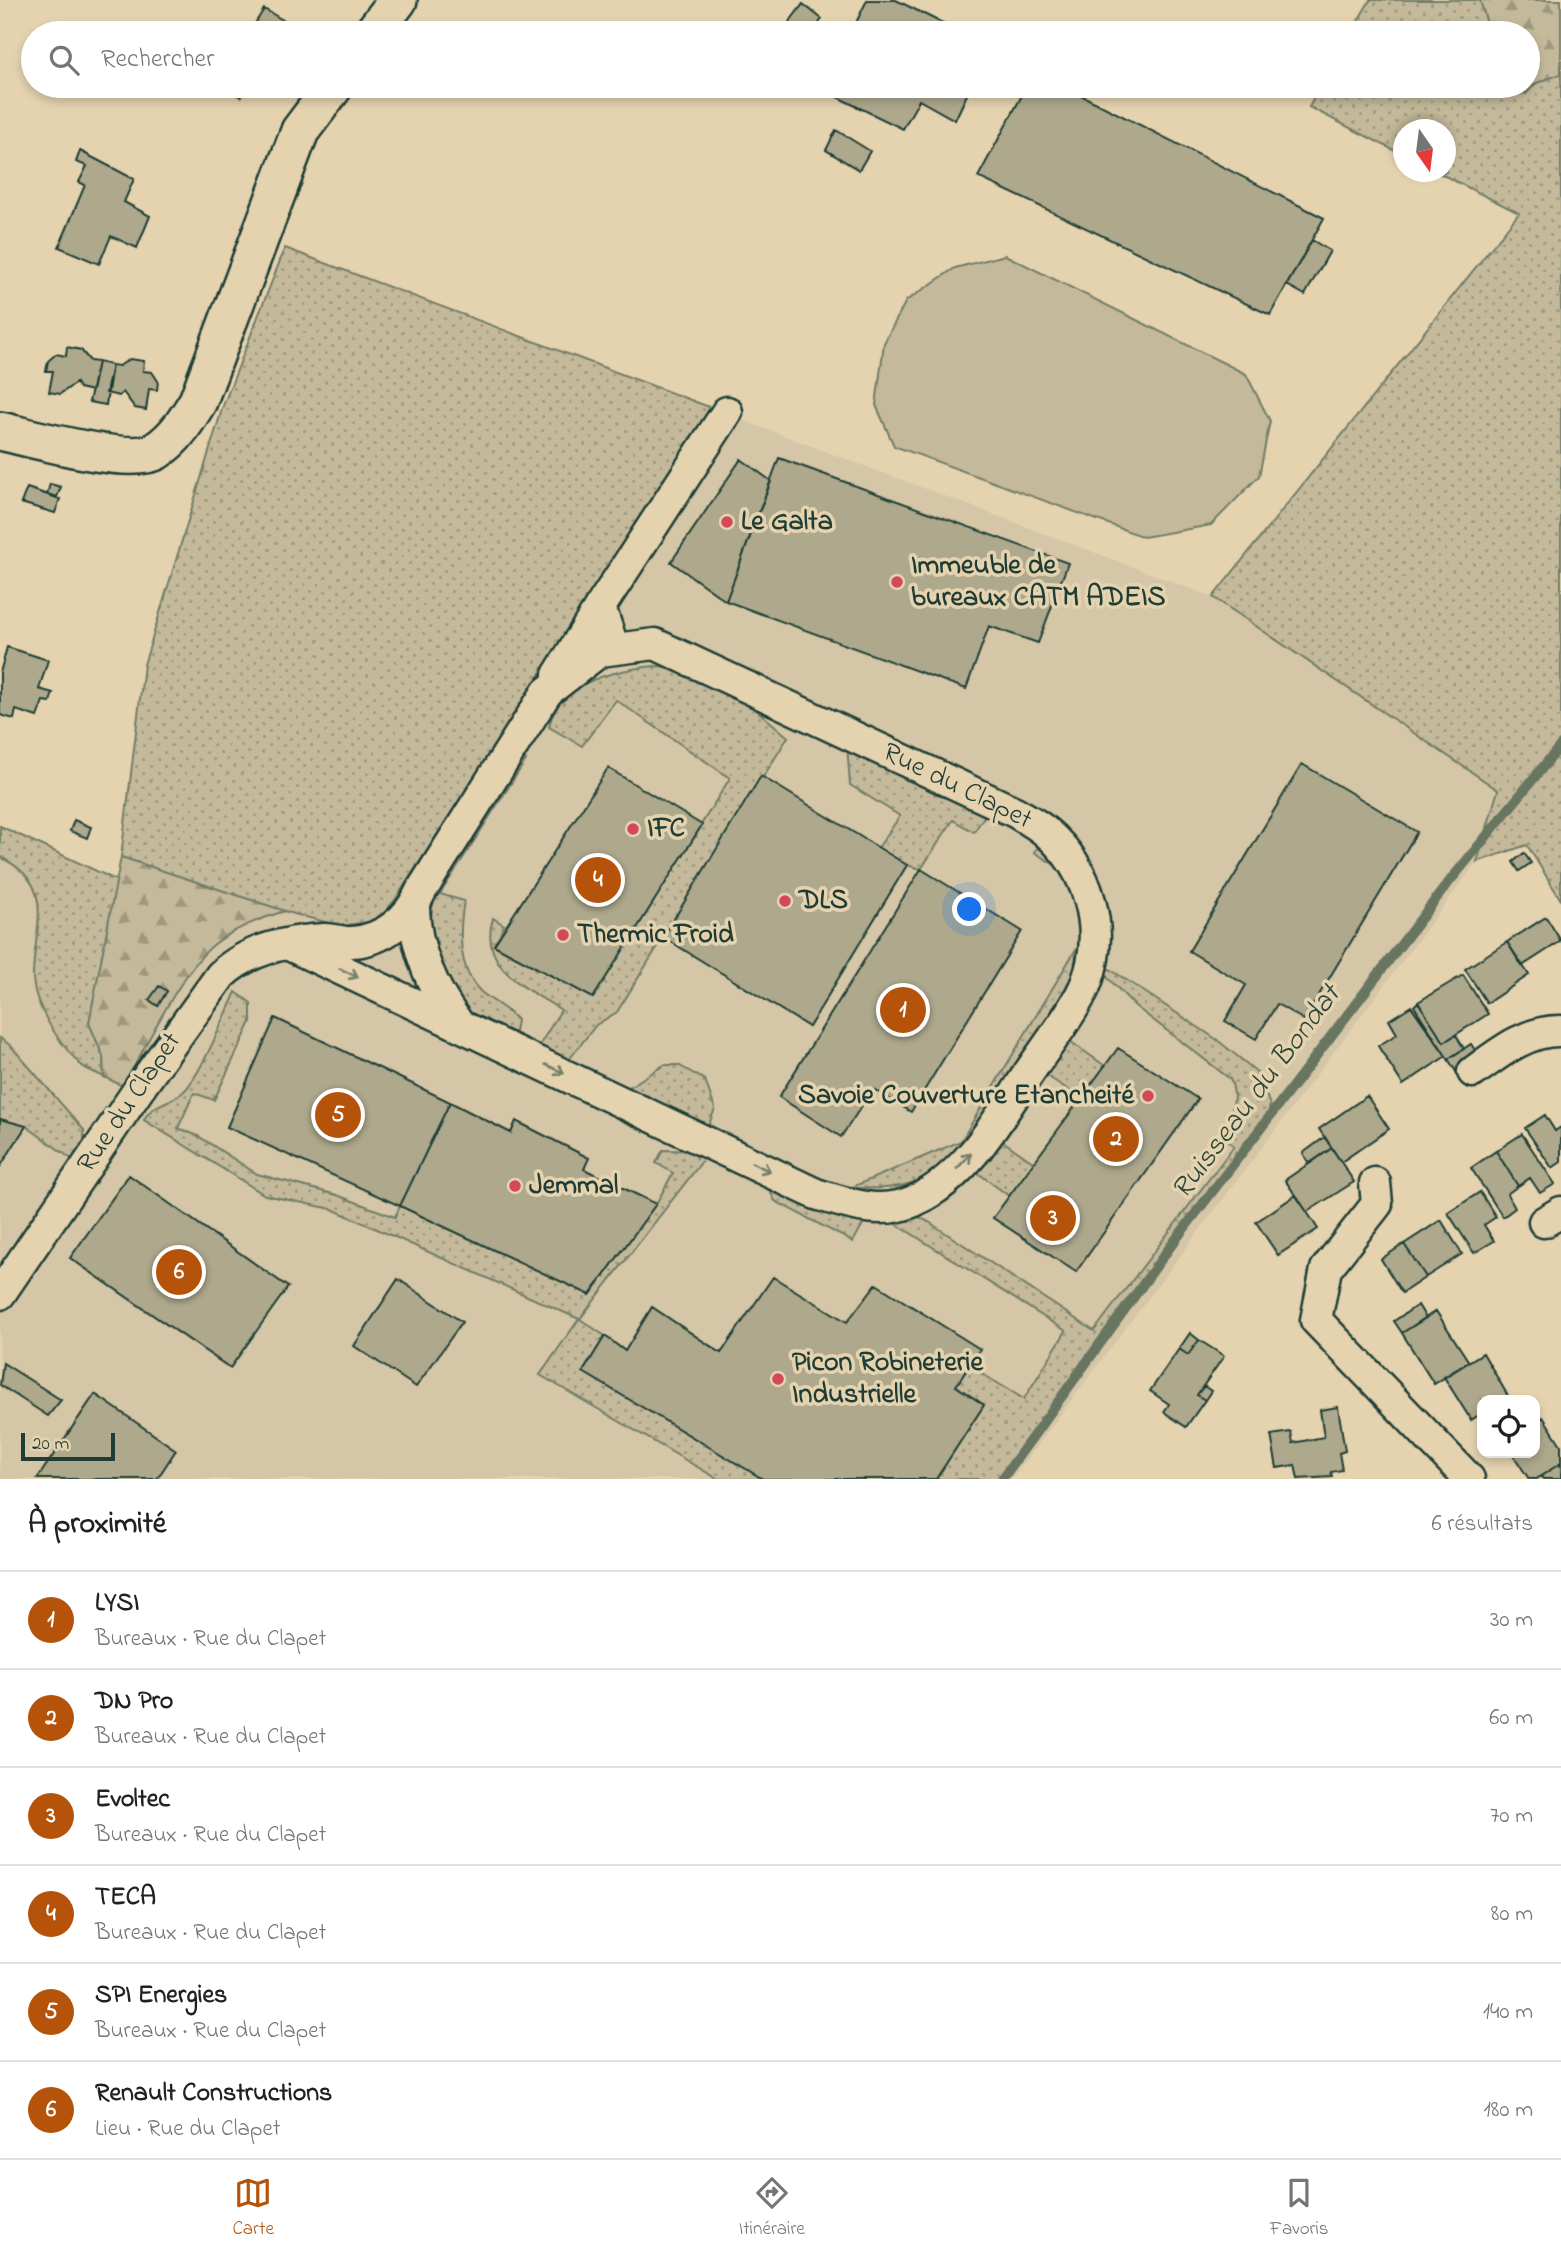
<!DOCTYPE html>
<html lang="fr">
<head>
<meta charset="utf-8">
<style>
  :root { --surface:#fff; --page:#f6f6f6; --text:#202124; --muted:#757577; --line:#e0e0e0; --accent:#b45309 }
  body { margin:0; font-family:"Indie Flower",sans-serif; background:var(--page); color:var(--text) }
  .controls { position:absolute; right:21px; bottom:21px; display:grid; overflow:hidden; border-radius:14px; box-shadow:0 4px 10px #0003 }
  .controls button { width:63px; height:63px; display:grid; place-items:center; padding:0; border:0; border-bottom:2px solid var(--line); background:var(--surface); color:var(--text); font:35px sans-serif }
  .compass { position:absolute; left:1393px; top:119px; width:63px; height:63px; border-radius:50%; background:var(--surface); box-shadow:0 4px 10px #0003; rotate:166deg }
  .scale { position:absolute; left:21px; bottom:18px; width:94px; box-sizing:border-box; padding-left:7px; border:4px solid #1f3d34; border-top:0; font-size:19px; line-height:24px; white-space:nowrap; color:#1f3d34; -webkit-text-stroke:5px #e5d3b0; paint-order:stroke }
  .you { position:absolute; left:970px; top:910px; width:24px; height:24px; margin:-18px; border:5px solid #fff; border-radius:50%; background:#1a73e8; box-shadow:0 0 0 10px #1a73e833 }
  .badge { display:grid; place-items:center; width:46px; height:46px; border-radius:50%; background:var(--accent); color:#fff; font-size:23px; font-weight:700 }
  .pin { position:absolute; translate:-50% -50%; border:4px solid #fff; box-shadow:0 2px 7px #0006 }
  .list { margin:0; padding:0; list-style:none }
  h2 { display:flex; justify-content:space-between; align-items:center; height:91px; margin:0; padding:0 28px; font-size:30px }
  h2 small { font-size:23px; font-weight:400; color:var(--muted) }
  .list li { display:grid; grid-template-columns:46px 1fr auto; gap:21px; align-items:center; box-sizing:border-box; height:98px; padding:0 28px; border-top:2px solid var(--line) }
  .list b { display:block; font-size:26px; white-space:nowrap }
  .list p { margin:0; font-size:23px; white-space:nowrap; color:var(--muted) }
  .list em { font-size:23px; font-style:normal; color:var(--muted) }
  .icon { flex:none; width:38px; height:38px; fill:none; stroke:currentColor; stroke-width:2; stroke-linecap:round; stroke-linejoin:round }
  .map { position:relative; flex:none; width:1561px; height:1479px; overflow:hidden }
  .search { position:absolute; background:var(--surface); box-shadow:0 4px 10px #0003; left:21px; right:21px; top:21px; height:77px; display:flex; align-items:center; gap:18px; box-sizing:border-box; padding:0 24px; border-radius:38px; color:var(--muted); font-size:26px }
  .sheet { height:679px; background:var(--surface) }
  nav { display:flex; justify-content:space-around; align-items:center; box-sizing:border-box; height:98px; border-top:2px solid var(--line); background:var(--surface); font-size:19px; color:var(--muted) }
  nav a { display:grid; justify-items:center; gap:4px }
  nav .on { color:var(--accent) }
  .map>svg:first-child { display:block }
</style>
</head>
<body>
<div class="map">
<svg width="1561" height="1479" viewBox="0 0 1561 1479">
  <defs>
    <pattern id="grass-dots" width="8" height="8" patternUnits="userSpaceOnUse" patternTransform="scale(1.75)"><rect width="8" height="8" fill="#c4ba9b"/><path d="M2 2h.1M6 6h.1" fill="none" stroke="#9f987f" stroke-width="1.8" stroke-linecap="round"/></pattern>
    <pattern id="forest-firs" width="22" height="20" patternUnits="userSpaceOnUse" patternTransform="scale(1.75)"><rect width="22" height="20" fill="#c4ba9b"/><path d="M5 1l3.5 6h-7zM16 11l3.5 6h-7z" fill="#9f987f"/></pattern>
  </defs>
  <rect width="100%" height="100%" fill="#e5d3b0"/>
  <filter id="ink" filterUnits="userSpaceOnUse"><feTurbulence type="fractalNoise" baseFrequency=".0143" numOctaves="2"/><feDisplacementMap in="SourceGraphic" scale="14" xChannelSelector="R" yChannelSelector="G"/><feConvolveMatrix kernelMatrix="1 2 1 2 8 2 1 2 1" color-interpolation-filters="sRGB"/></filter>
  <g filter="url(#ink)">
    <path fill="#d4c6a6" d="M285,248L1213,597L1498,790L1477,862L1012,1479H0V826L118,880L144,665L223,406Z"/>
    <path fill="url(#grass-dots)" stroke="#727c68" stroke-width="2" d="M1370,0H1480L1490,33H1351Z
      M1561,74V900L1527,845L1477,862L1498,790L1213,597L1519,213L1437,172H1446V130H1404L1403,155L1309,107L1321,86H1521L1526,93L1536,83Z
      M285,248L712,408L395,900L384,913L368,922L340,926L272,908L121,857L144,665L223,406Z
      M655,666C717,670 743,699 788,737L617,1012L596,1025L564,1066L543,1055L539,1046L561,1010C526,988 478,967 493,918L504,925L495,946L593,998L730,778L616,700L582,746L549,727C558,682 615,670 655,666Z
      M847,744L987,812L1047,845L1053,864L1034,852L1041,844L987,812L974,832L953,820L921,869L907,865L878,848L900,816L850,785Z
      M518,757L526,760L440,894L464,901C459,930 457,969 481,992C493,1002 507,1008 517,1020L515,1032L508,1035L475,1021L445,984L430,928L434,891Z
      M0,826L118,881L89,1023L103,1056L104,1077C97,1073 86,1070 80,1064C59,1043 33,1005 33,975C34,925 58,885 0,857Z
      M1076,949L1074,979L1069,995C1033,1047 971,1160 914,1182C894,1190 871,1188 850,1188L961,1141Z
      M1105,966L1216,1039L1257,1072L1270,1105L1266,1124L1002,1479H936L984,1405L956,1386L969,1366L1024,1399L1066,1331L893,1222L919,1217L929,1222L1094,1331L1234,1146L1220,1135C1231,1117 1239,1099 1230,1079L1135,1006L1102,972Z
      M236,992L251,1003V1022L214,1100L194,1093L178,1128L198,1136L257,1174L337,1195L395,1217L400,1206L590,1295L656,1204L673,1173L656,1163L663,1150L710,1151L580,1319L605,1336L583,1372L763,1479H718L540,1375L579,1319L332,1209L265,1195L144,1120C152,1103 169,1104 183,1092C199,1079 226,1013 236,992Z
      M0,1038L11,1046L84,1130V1143L73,1160L26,1126L0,1119Z
      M1067,1039L1105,1066L1081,1098L1044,1074Z
      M664,1065H678L705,1080L715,1109L705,1134L623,1091Z
      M997,1137L1034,1163L1009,1196L974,1170Z
      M765,1181L863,1224L853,1242L775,1201Z"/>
    <path fill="url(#forest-firs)" stroke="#727c68" stroke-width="2" d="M1480,0H1561V74L1536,83L1526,94L1521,86H1528V33H1490Z
      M121,857L285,911C262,918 237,927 217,942C181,969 147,1046 123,1086L104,1077L103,1056L89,1023Z"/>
    <path fill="#c4ba9b" stroke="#727c68" stroke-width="2" d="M1005,255L1246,374L1270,421L1259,476L1211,525L1144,537L894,446L876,405L884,343L906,301L955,268Z"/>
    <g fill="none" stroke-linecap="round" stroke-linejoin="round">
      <path stroke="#677461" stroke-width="10" d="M1002,1479L1170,1247L1445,887L1561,745"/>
    </g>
    <path fill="#aea98d" stroke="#1f3d34" stroke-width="2" d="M867,0H896L962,33H851Z
      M803,4L822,19L812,33H781Z
      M264,9L295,27L291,33H249Z
      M220,86H248L241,97Z
      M840,86H971L955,120L919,100L903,129L835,96Z
      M1027,86H1063L1324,218L1270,315L978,177Z
      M836,130L870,151L859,170L826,150Z
      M80,151L134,179L124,202L150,216L137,248L111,236L99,264L59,247L85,185L79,182L87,166L76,162Z
      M1312,240L1330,251L1305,295L1287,285Z
      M67,347L81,350L90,361L98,362L92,391L79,388L76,383L60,394L49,392L53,371H46L48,361L56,354L66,356Z
      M130,359L144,361L143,371L152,372L158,381L157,390L149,389L146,410L135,408L123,392L119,396L106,393L112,365L119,366Z
      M98,362L112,365L106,405L89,402Z
      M779,458L1068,563L1038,643L989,626L966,689L726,601Z
      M741,459L771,481L726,601L671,562Z
      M50,484L61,487L57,497L47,494Z
      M27,488L60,499L55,513L21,503Z
      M7,647L48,660L39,689L53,693L50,702L43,701L37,717L16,710L14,719L0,715V673Z
      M1302,764L1417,832L1304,1020L1277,1004L1256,1039L1225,1021L1246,985L1189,951Z
      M608,768L702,825L593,998L494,945Z
      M761,776L907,865L809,1027L663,937Z
      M74,820L91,827L87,838L70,831Z
      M1524,853L1531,863L1519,871L1513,862Z
      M921,869L1022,931L911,1112L873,1089L841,1137L779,1097Z
      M1546,917L1561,941L1522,966L1507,942Z
      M1507,942L1529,975L1487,1003L1465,969Z
      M1463,975L1488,1014L1444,1042L1418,1002Z
      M159,986L167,991L158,1006L149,1000Z
      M1418,1002L1444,1042L1456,1035L1464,1049L1448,1059L1414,1006Z
      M1411,1006L1446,1056L1403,1085L1378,1046L1397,1034L1389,1020Z
      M275,1018L450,1102L400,1206L227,1127Z
      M1471,1044L1480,1058L1457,1073L1448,1059Z
      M1118,1048L1198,1099L1076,1272L993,1218Z
      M1367,1096L1389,1129L1341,1162L1319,1129Z
      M450,1102L511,1133L516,1121L589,1158L584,1169L656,1204L590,1295L400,1206Z
      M1545,1115L1555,1131L1561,1127V1162L1552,1168L1525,1128Z
      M0,1119L26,1126L0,1167Z
      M1522,1134L1555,1184L1540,1193L1530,1178L1518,1186L1496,1151Z
      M1325,1137L1332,1148L1309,1164L1303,1153Z
      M1332,1148L1354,1182L1307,1212L1285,1180Z
      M1496,1151L1518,1186L1507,1194L1515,1208L1503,1217L1471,1168Z
      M129,1175L288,1287L230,1368L70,1258Z
      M1480,1192L1496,1217L1484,1225L1494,1241L1474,1253L1448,1213Z
      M1296,1195L1318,1229L1278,1255L1256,1222Z
      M1441,1220L1462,1254L1426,1277L1404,1244Z
      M1404,1244L1426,1277L1402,1293L1381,1259Z
      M773,1277L847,1322L876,1284L980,1349L956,1386L984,1405L936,1479H763L583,1372L605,1336L625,1351L652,1307L721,1353Z
      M398,1279L462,1322L416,1387L354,1346Z
      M1418,1305L1426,1318L1402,1333L1394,1321Z
      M1436,1311L1469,1362L1434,1384L1402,1333Z
      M1190,1333L1199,1340L1188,1355L1179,1349Z
      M1199,1340L1224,1356L1197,1395L1205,1400L1186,1427L1164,1412L1169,1404L1150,1391L1179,1349L1188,1355Z
      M1483,1353L1508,1396L1502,1400H1482V1413L1471,1420L1444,1377Z
      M3,1363L61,1400L48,1416L0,1385Z
      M1204,1386L1211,1391L1205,1400L1197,1395Z
      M95,1394L176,1450L157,1479H37Z
      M1338,1407L1345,1451L1339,1453L1342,1470L1331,1472L1332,1477L1298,1479L1295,1465L1277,1468L1271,1435L1291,1432L1293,1443L1324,1437L1320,1410Z
      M1543,1417L1561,1445V1463L1536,1479H1529L1512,1453H1535V1422Z
      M1561,1463V1479H1543L1541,1476Z"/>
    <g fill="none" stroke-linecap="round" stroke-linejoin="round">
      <defs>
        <path id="minor" d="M614,649L600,607L727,412
          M558,675L600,607
          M414,908C415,949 433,990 458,1023
          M1473,1072C1499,1053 1527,1030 1561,1031
          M1375,1183L1377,1204L1326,1269L1316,1320L1469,1479
          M1544,1222L1561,1212
          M0,1294L141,1086L221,975C248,949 288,941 325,939C334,939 343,943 352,942C384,940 409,919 421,891L547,692L600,651L655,644L1015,812C1025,818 1037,824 1046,832C1089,868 1106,929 1087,981C1078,1007 1040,1055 1024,1080C996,1124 964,1178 914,1201C881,1216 849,1204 816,1194L287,944"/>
        <path id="tertiary" d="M373,33L398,0
          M0,431C32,438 130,466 156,451C176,438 186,421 198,401L300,131L334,86"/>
      </defs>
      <use href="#minor" stroke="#1f3d34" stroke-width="35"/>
      <use href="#tertiary" stroke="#1f3d34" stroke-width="42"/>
      <use href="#minor" stroke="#e5d3b0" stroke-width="30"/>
      <use href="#tertiary" stroke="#e5d3b0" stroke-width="37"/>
    </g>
    <defs><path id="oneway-shaft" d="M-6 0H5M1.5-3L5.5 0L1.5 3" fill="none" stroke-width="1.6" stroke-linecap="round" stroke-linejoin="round" transform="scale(1.75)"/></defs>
    <g stroke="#78806c">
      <use href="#oneway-shaft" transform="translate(349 973) rotate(25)"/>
      <use href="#oneway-shaft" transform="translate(555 1069) rotate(26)"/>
      <use href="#oneway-shaft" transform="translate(964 1161) rotate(-47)"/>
      <use href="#oneway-shaft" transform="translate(761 1167) rotate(25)"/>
    </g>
  </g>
  <g fill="#d1495b" stroke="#e5d3b0" stroke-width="2.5">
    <circle cx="727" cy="522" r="7"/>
    <circle cx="897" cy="582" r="7"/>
    <circle cx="633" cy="829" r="7"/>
    <circle cx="785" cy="901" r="7"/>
    <circle cx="563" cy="935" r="7"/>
    <circle cx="1148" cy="1096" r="7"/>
    <circle cx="515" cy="1186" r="7"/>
    <circle cx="778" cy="1379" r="7"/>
  </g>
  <g text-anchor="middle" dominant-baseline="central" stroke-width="7" stroke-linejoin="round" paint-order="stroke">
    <g font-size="28" font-weight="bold" fill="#1f3d34" stroke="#e5d3b0" text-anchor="start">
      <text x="741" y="522">Le Galta</text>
      <text x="911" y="566">Immeuble de<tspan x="911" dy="32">bureaux CATM ADEIS</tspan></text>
      <text x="647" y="829">IFC</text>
      <text x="799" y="901">DLS</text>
      <text x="577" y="935">Thermic Froid</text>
      <text x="1134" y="1096" text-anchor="end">Savoie Couverture Etancheité</text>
      <text x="529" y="1186">Jemmal</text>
      <text x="792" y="1363">Picon Robineterie<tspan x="792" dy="32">Industrielle</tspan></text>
    </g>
    <g font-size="28" fill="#1f3d34" stroke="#e5d3b0">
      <text transform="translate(957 787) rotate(26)">Rue du Clapet</text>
      <text transform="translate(130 1103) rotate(-56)">Rue du Clapet</text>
    </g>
    <g font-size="30" font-style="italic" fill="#2b463c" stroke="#e5d3b0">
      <text transform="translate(1257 1093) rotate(-53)">Ruisseau du Bondat</text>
    </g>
  </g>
</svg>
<div class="controls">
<button><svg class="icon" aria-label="locate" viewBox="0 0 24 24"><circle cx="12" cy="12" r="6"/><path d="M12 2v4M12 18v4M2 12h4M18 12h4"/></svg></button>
</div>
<svg class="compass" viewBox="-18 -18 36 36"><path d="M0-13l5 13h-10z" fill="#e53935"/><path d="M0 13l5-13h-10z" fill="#757577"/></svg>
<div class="scale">20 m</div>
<div class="you"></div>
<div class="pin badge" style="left:903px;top:1010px">1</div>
<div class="pin badge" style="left:1116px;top:1139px">2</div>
<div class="pin badge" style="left:1053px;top:1218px">3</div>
<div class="pin badge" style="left:598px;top:880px">4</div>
<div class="pin badge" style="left:338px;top:1115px">5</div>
<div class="pin badge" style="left:179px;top:1272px">6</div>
<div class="search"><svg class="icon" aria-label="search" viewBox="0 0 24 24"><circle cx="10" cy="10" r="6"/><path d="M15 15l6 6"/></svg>Rechercher</div>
</div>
<section class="sheet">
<h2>À proximité<small>6 résultats</small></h2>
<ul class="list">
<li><span class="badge">1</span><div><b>LYSI</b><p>Bureaux · Rue du Clapet</p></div><em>30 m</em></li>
<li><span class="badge">2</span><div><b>DN Pro</b><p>Bureaux · Rue du Clapet</p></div><em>60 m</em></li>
<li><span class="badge">3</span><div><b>Evoltec</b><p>Bureaux · Rue du Clapet</p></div><em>70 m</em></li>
<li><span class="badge">4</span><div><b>TECA</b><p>Bureaux · Rue du Clapet</p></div><em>80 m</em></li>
<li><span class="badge">5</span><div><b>SPI Energies</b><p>Bureaux · Rue du Clapet</p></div><em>140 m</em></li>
<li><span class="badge">6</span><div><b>Renault Constructions</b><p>Lieu · Rue du Clapet</p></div><em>180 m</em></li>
</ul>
</section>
<nav>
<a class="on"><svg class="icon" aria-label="map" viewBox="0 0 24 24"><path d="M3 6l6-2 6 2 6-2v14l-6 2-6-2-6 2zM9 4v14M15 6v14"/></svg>Carte</a>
<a><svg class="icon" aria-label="directions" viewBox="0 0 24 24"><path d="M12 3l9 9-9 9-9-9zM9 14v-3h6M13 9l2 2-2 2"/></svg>Itinéraire</a>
<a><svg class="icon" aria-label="saved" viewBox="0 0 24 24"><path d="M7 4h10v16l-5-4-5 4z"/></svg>Favoris</a>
</nav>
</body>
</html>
